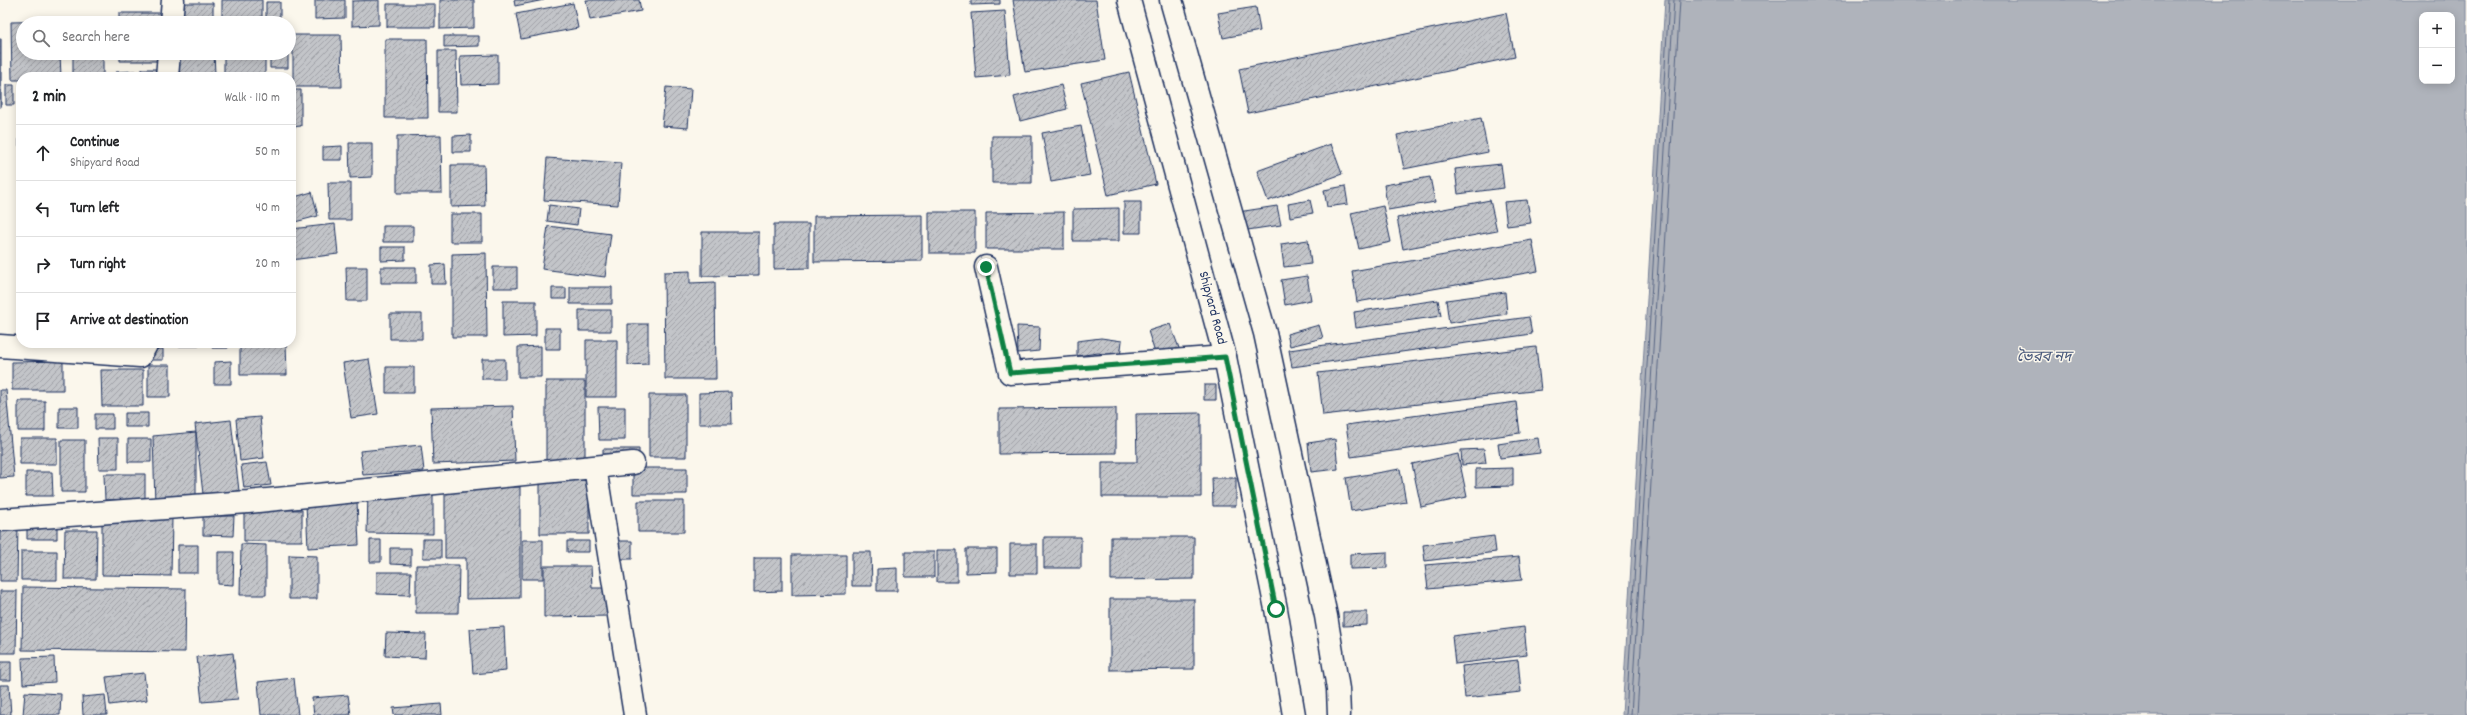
<!DOCTYPE html>
<html lang="en">
<head>
<meta charset="utf-8">
<style>
  :root { --surface:#fff; --page:#f6f6f6; --text:#202124; --muted:#757577; --line:#e0e0e0 }
  body { margin:0; font-family:Dekko,"Noto Sans Bengali",sans-serif; background:var(--page); color:var(--text) }
  .controls { position:absolute; right:12px; top:12px; display:grid; overflow:hidden; border-radius:8px; box-shadow:0 2px 10px #0003 }
  .controls button { width:36px; height:36px; display:grid; place-items:center; padding:0; border:0; border-bottom:1px solid var(--line); background:var(--surface); color:var(--text); font:20px sans-serif }
  .stop { position:absolute; width:12px; height:12px; margin:-9px; border:3px solid #0b8043; border-radius:50%; background:#fff }
  .stop.end { background:#0b8043; border-color:#fff; box-shadow:0 1px 4px #0008 }
  .list { margin:0; padding:0; list-style:none }
  h2 { display:flex; justify-content:space-between; align-items:center; height:52px; margin:0; padding:0 16px; font-size:17px }
  h2 small { font-size:13px; font-weight:400; color:var(--muted) }
  .list li { display:grid; grid-template-columns:26px 1fr auto; gap:12px; align-items:center; box-sizing:border-box; height:56px; padding:0 16px; border-top:1px solid var(--line) }
  .list b { display:block; font-size:15px; white-space:nowrap }
  .list p { margin:0; font-size:13px; white-space:nowrap; color:var(--muted) }
  .list em { font-size:13px; font-style:normal; color:var(--muted) }
  .icon { flex:none; width:22px; height:22px; fill:none; stroke:currentColor; stroke-width:2; stroke-linecap:round; stroke-linejoin:round }
  .map { position:relative; flex:none; width:2467px; height:715px; overflow:hidden }
  .search { position:absolute; background:var(--surface); box-shadow:0 2px 10px #0003; left:16px; top:16px; width:280px; height:44px; display:flex; align-items:center; gap:10px; box-sizing:border-box; padding:0 14px; border-radius:22px; color:var(--muted); font-size:15px }
  .panel { position:absolute; background:var(--surface); box-shadow:0 2px 10px #0003; left:16px; top:72px; width:280px; height:276px; border-radius:16px }
  .map>svg:first-child { display:block }
</style>
</head>
<body>
<div class="map">
<svg width="2467" height="715" viewBox="0 0 2467 715">
  <defs>
    <pattern id="building-hatch" width="6" height="6" patternUnits="userSpaceOnUse"><rect width="6" height="6" fill="#c3c5c9"/><path d="M-1 1l2-2M0 6l6-6M5 7l2-2" fill="none" stroke="#9ea0a6"/></pattern>
  </defs>
  <rect width="100%" height="100%" fill="#fbf7ec"/>
  <filter id="ink" filterUnits="userSpaceOnUse"><feTurbulence type="fractalNoise" baseFrequency=".025" numOctaves="2"/><feDisplacementMap in="SourceGraphic" scale="8" xChannelSelector="R" yChannelSelector="G"/><feConvolveMatrix kernelMatrix="1 2 1 2 8 2 1 2 1" color-interpolation-filters="sRGB"/></filter>
  <g filter="url(#ink)">
    <path fill="#afb3bb" stroke="#747e96" fill-rule="evenodd" d="M1665,0H2467V715H1622ZM2422,15H2452V81H2422Z"/>
    <g fill="none" stroke-linecap="round" stroke-linejoin="round">
      <path stroke="#566483" stroke-width="1" d="M1626,715L1669,0
        M1631,715L1674,0
        M1637,715L1680,0"/>
    </g>
    <path fill="url(#building-hatch)" stroke="#1b2f5e" d="M222,0H262V23H222Z
      M315,0H345V18L315,19Z
      M379,0V25L352,26V1Z
      M440,0H474V28L440,29Z
      M514,0H544L515,6Z
      M586,0H639L641,11L590,20Z
      M971,0H1000V4L971,5Z
      M1013,0H1096L1105,60L1025,72Z
      M266,2H280V22H266Z
      M171,3H213V23H171Z
      M573,3L578,28L521,39L516,14Z
      M387,4H435V27H387Z
      M1256,7L1260,31L1223,38L1218,13Z
      M1005,11L1010,75L976,78L971,13Z
      M119,13H165V23H119Z
      M1506,13L1515,57L1248,113L1239,69Z
      M60,21L23,23V53H60L61,77H21V80H12L11,22Z
      M293,35H341L342,87H293Z
      M444,36H479V46L444,47Z
      M0,39H1V107H0Z
      M385,39H427L428,118H385Z
      M438,51H456L457,112H438Z
      M73,53H103V77H73Z
      M120,53H165V61H120Z
      M171,53H214L215,74L172,75Z
      M270,53H288V68H270Z
      M498,55V84L461,85L460,56Z
      M224,57H265V77H224Z
      M142,69H159V77H142Z
      M135,71L136,77H116V72Z
      M1129,72L1156,184L1108,195L1081,83Z
      M6,85H14V105H6Z
      M1061,85L1067,109L1020,121L1014,97Z
      M666,87L691,89L688,128L662,126Z
      M291,90H301V126L291,127Z
      M19,93H21V146H19Z
      M1481,118L1488,152L1404,169L1397,135Z
      M1081,126L1090,175L1051,182L1042,133Z
      M441,135L442,193H397V136Z
      M471,135V152H453V136Z
      M992,136H1032V183H992Z
      M349,143H372V177L350,178Z
      M1331,144L1342,174L1268,201L1257,171Z
      M342,146V160H323V147Z
      M547,158L621,163L618,205L544,200Z
      M1501,164L1504,188L1458,194L1455,169Z
      M451,165H484L485,206L451,207Z
      M1430,177L1435,202L1388,210L1384,185Z
      M328,183H351V220H329Z
      M1345,186L1348,204L1327,207L1324,190Z
      M312,192L318,216L291,223V198Z
      M1310,200L1313,213L1290,217L1288,204Z
      M1490,200L1497,231L1403,249L1397,218Z
      M1527,200L1531,223L1507,226L1504,202Z
      M1124,202H1141V233H1124Z
      M549,205L579,209L577,225L547,221Z
      M1277,206L1281,225L1241,231L1238,212Z
      M1383,206L1391,242L1359,249L1351,213Z
      M1119,208V241H1073V209Z
      M929,212H975V253H929Z
      M1064,212V249H986V213Z
      M450,214H482V242H450Z
      M922,215V261L814,262V216Z
      M335,224L338,254L291,260V229Z
      M774,224H809V268L774,269Z
      M383,226H413V242H383Z
      M548,226L611,234L605,277L542,269Z
      M702,232H759V275L702,276Z
      M1308,240L1311,264L1284,267L1281,244Z
      M1532,240L1538,271L1357,302L1352,271Z
      M381,247H405V260L381,261Z
      M486,253L487,337H452V254Z
      M445,264L446,284H431V265Z
      M346,267H367V301H347Z
      M381,267H416V283H381Z
      M493,267H517V288H493Z
      M690,271V283L715,282L716,379H665L664,272Z
      M1307,276L1311,300L1285,305L1281,280Z
      M570,287H612V304H570Z
      M552,288H566V299H552Z
      M1505,292L1507,314L1449,323L1446,300Z
      M1438,300L1441,316L1356,328L1354,312Z
      M503,301H536V336L503,337Z
      M579,310H611V331H579Z
      M390,314H422V339H390Z
      M1529,317L1532,334L1292,367L1289,350Z
      M628,324H648V364L628,365Z
      M1170,324L1179,348L1156,356L1148,331Z
      M1319,325L1323,338L1290,346L1287,334Z
      M1017,326L1040,327L1039,351L1018,353Z
      M545,328H560V349H545Z
      M1101,338L1122,341L1120,357L1098,353L1077,356V341Z
      M586,340H617V397H586Z
      M153,343H199V346H153Z
      M212,343H228V348H212Z
      M240,343H286L287,375H240Z
      M541,346V377H518V347Z
      M1536,347L1541,390L1323,415L1318,373Z
      M146,349H163V360H146Z
      M369,359L378,414L351,418L343,363Z
      M482,359H505V379H482Z
      M63,361V390H12V362Z
      M231,361V384H214V362Z
      M148,365H170V397H148Z
      M386,367H414V393H386Z
      M101,370H143V406H102Z
      M546,381H585V462H546Z
      M1204,385H1216V400H1204Z
      M0,390H6L14,477L0,478Z
      M731,392L732,424H699V393Z
      M649,395H686V457H649Z
      M18,401H45V431H18Z
      M1516,402L1520,433L1351,457L1346,425Z
      M513,406L515,461L433,464L431,408Z
      M59,407H78V428H59Z
      M598,407H625V440H599Z
      M1116,408V453L999,454V409Z
      M125,413H148V427H125Z
      M1201,413V497H1102V462H1137L1136,414Z
      M95,414H113V429H95Z
      M260,417L264,458L240,461L236,419Z
      M231,420L239,491L203,494L195,424Z
      M196,432V500L155,504L153,436Z
      M20,438H57V464H20Z
      M98,438H118V469H99Z
      M1538,438L1540,453L1500,458L1498,444Z
      M128,439H151V462H128Z
      M1335,439L1338,469L1311,472L1308,443Z
      M61,440H85V492H61Z
      M421,445L424,471L363,475L360,451Z
      M603,449H639V458H603Z
      M1484,449L1486,463L1462,465L1461,450Z
      M1458,454L1467,497L1421,507L1412,464Z
      M267,462L271,485L244,488L241,465Z
      M633,468H687V494H633Z
      M1513,468V486L1476,487V469Z
      M1400,469L1406,502L1351,511L1346,478Z
      M26,472H52L53,496H26Z
      M104,474H145V499L105,500Z
      M1212,478H1236V506H1213Z
      M540,480H589V534H540Z
      M520,487V598L466,599V558H445V488Z
      M368,493H433V534L367,533Z
      M357,501L359,545L308,548L306,504Z
      M638,501H684V532H638Z
      M244,509L302,510V541H244Z
      M102,516L172,517L171,576L102,575Z
      M203,516H234L233,536L203,535Z
      M27,522H57V539H27Z
      M18,525L17,581H0V526Z
      M65,530H97L96,579H64Z
      M1494,536L1496,552L1425,561L1423,545Z
      M1044,537H1081V568H1044Z
      M1111,537H1194V579L1111,580Z
      M423,539H441V558H423Z
      M370,540H381V562H370Z
      M522,540H543V579H522Z
      M567,541H589V552H567Z
      M619,541H632V559H619Z
      M241,544L266,545V595H240Z
      M1010,544H1037V574H1010Z
      M178,545H198V573H178Z
      M390,548H411V565L390,564Z
      M966,549H997V572L966,573Z
      M937,550H957V582H937Z
      M21,551H57V580H21Z
      M218,552H234L233,585L218,584Z
      M852,552H871L872,586H852Z
      M905,552H934V577H905Z
      M1387,552V568L1350,569V554Z
      M289,555L317,556V599H289Z
      M792,555H846V594L792,595Z
      M1519,557L1522,580L1428,589L1425,565Z
      M754,558H782V591L754,592Z
      M416,565H459L458,613H416Z
      M544,566H591L592,588H611V616L544,617Z
      M897,568V591H877V569Z
      M377,572H411L410,595L377,594Z
      M23,587L186,589L185,652L22,650Z
      M0,591H17L16,653H0Z
      M1110,599H1194V669L1110,670Z
      M1343,612H1367V625L1343,626Z
      M504,627L506,671L473,674L470,629Z
      M1524,627L1527,655L1455,664L1452,636Z
      M386,633L426,634L425,658L385,656Z
      M233,653L238,699L202,702L197,657Z
      M54,657L55,682L23,684L22,658Z
      M1518,660L1521,692L1465,698L1462,666Z
      M0,662H11V680H0Z
      M144,673L147,700L110,705L106,677Z
      M294,678L298,715H261L258,682Z
      M0,685H9L11,715H0Z
      M25,692L61,694L60,715H23Z
      M105,695L107,715H83L82,697Z
      M348,695L351,715H314L312,698Z
      M441,704L442,715H394L393,708Z"/>
    <g fill="none" stroke-linecap="round" stroke-linejoin="round">
      <defs>
        <path id="street" d="M171,23L173,0
          M167,77L169,53
          M986,267L1010,373L1225,357
          M0,346L140,356L147,343
          M595,467L635,715
          M0,520L248,502L633,463"/>
        <path id="primary" d="M1129,0L1225,357L1276,609L1294,715
          M1171,0L1265,333L1326,616L1338,689L1339,715"/>
      </defs>
      <use href="#street" stroke="#1b2f5e" stroke-width="25"/>
      <use href="#primary" stroke="#1b2f5e" stroke-width="25"/>
      <use href="#street" stroke="#fbf7ec" stroke-width="22"/>
      <use href="#primary" stroke="#fbf7ec" stroke-width="22"/>
    </g>
  </g>
  <g fill="none" stroke-linecap="round" stroke-linejoin="round" filter="url(#ink)">
    <path stroke="#0b8043" stroke-width="5" d="M986,267L1010,373L1225,357L1276,609"/>
  </g>
  <g text-anchor="middle" dominant-baseline="central" stroke-width="3" stroke-linejoin="round" paint-order="stroke">
    <g font-size="14" fill="#1b2f5e" stroke="#fbf7ec">
      <text transform="translate(1212 308) rotate(75)">Shipyard Road</text>
    </g>
    <g font-size="15" font-style="italic" fill="#47577a" stroke="#fbf7ec">
      <text x="2044" y="358">ভৈরব নদ</text>
    </g>
  </g>
</svg>
<div class="controls">
<button>+</button>
<button>−</button>
</div>
<div class="stop" style="left:1276px;top:609px"></div>
<div class="stop end" style="left:986px;top:267px"></div>
<div class="search"><svg class="icon" aria-label="search" viewBox="0 0 24 24"><circle cx="10" cy="10" r="6"/><path d="M15 15l6 6"/></svg>Search here</div>
<section class="panel">
<h2>2 min<small>Walk · 110 m</small></h2>
<ul class="list">
<li><svg class="icon" aria-label="ahead" viewBox="0 0 24 24"><path d="M12 20V5M6 11l6-6 6 6"/></svg><div><b>Continue</b><p>Shipyard Road</p></div><em>50 m</em></li>
<li><svg class="icon" aria-label="left" viewBox="0 0 24 24"><path d="M17 20v-9H6M10 6l-5 5 5 5"/></svg><div><b>Turn left</b></div><em>40 m</em></li>
<li><svg class="icon" aria-label="right" viewBox="0 0 24 24"><path d="M7 20v-9h11M14 6l5 5-5 5"/></svg><div><b>Turn right</b></div><em>20 m</em></li>
<li><svg class="icon" aria-label="arrive" viewBox="0 0 24 24"><path d="M6 21V4h12l-3 4 3 4H6"/></svg><div><b>Arrive at destination</b></div></li>
</ul>
</section>
</div>
</body>
</html>
